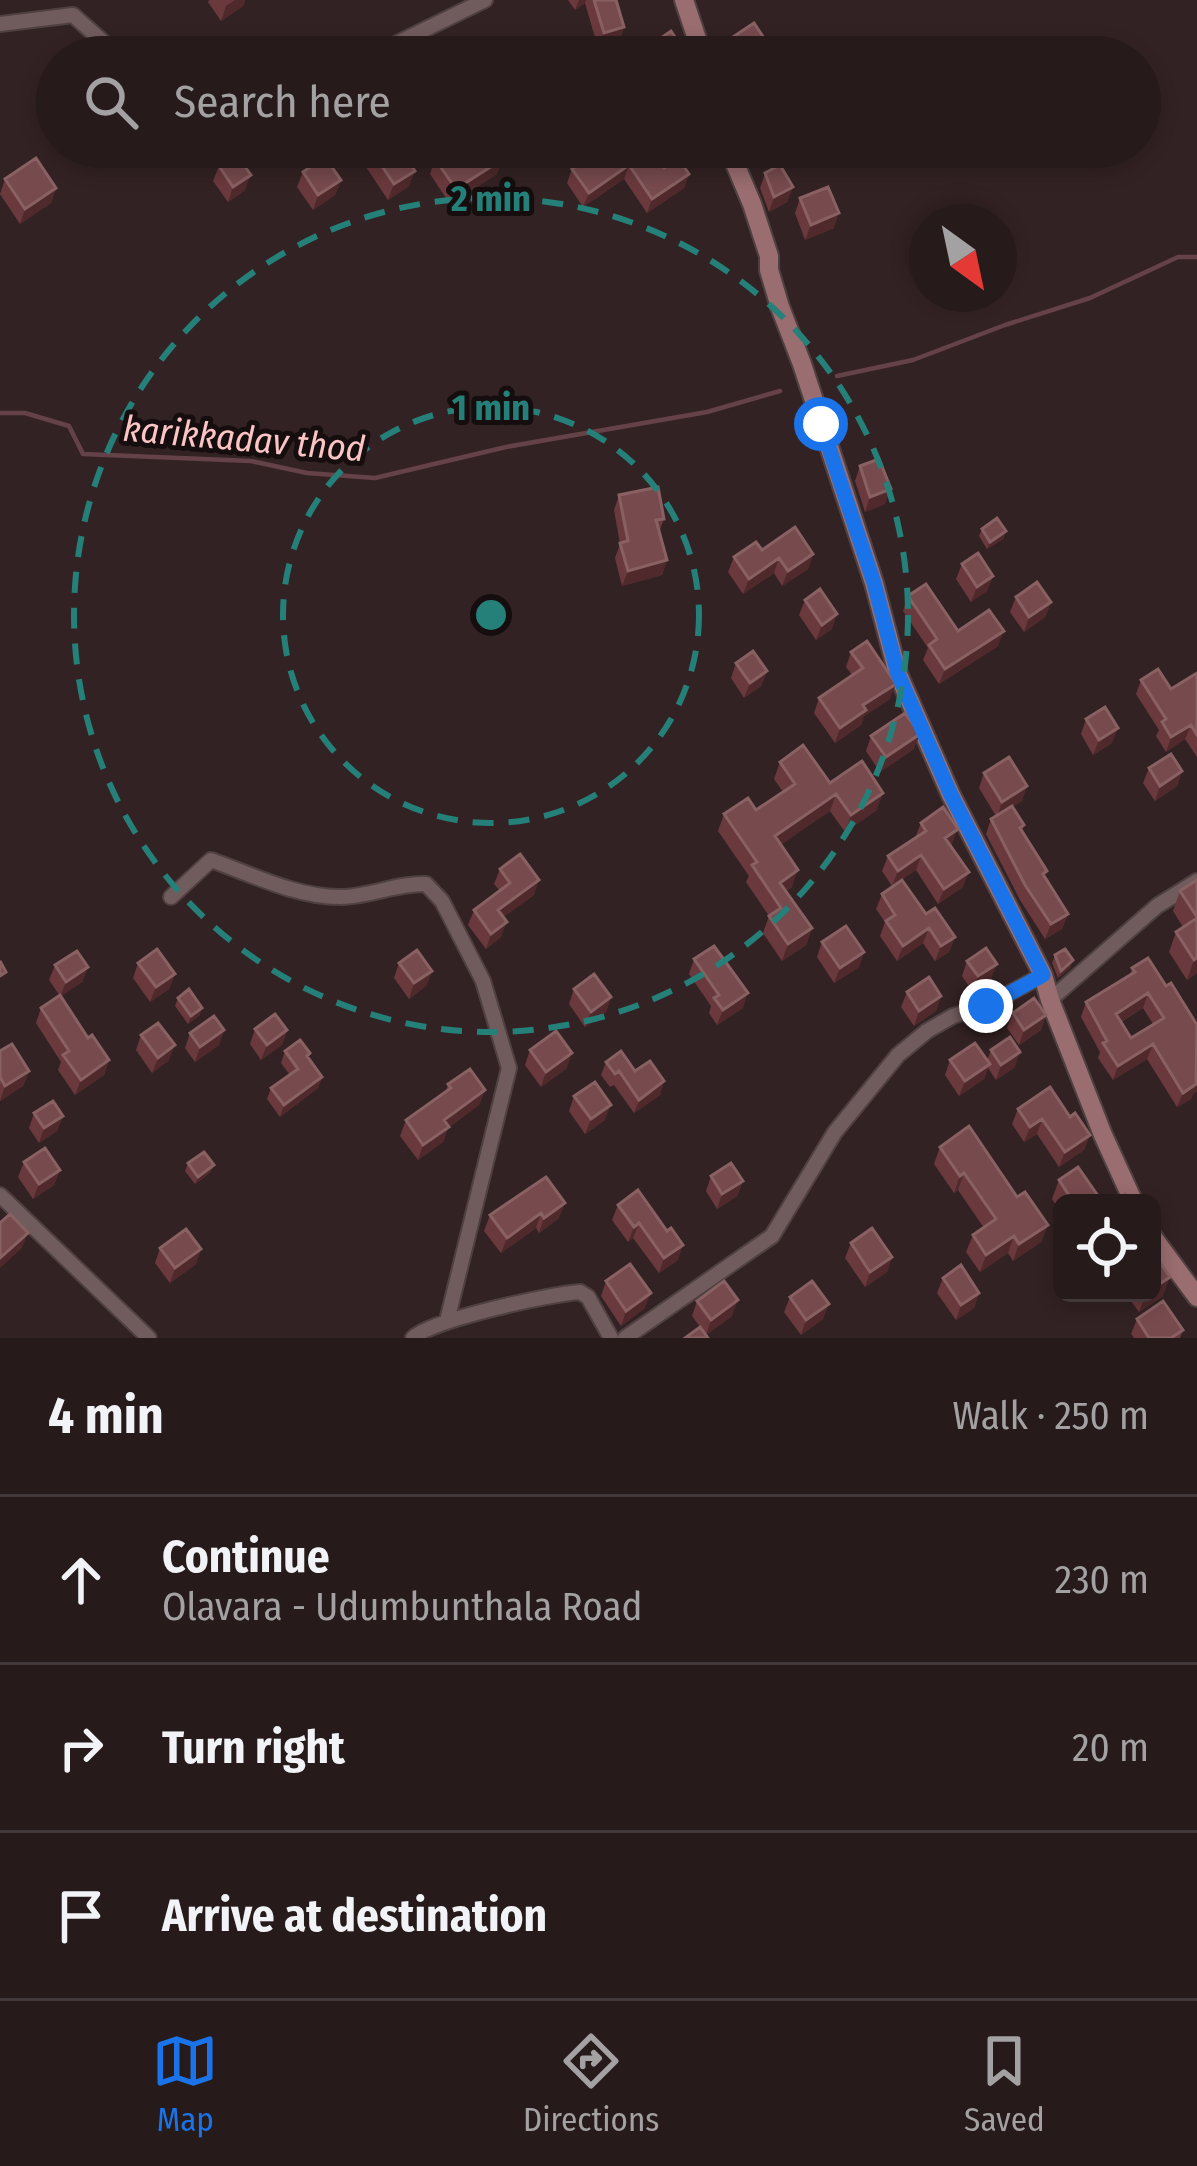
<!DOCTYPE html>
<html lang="en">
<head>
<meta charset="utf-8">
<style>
  :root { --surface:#261a1a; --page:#2e2323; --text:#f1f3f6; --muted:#a4a1a2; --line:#423839; --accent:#1a73e8 }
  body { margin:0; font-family:"Fira Sans Condensed",sans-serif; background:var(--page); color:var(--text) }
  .controls { position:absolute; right:36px; bottom:36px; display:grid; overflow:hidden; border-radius:18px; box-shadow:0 6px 18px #0003 }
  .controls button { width:108px; height:108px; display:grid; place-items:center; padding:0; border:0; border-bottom:3px solid var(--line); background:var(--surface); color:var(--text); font:60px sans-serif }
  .compass { position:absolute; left:909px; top:204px; width:108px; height:108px; border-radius:50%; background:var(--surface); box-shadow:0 6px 18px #0003; rotate:147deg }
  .stop { position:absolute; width:36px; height:36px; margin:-27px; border:9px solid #1a73e8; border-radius:50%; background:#fff }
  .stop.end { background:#1a73e8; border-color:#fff; box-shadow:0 3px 12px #0008 }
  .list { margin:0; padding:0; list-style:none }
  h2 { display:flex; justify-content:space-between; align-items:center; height:156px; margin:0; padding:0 48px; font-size:51px }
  h2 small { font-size:39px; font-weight:400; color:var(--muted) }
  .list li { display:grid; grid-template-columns:78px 1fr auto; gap:36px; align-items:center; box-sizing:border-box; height:168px; padding:0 48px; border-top:3px solid var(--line) }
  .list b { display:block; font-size:45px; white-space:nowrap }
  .list p { margin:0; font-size:39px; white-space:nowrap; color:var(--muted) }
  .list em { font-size:39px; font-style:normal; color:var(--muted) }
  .icon { flex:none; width:66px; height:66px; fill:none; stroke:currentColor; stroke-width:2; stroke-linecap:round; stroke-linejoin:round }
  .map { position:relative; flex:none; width:1197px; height:1338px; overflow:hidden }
  .search { position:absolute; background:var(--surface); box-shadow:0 6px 18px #0003; left:36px; right:36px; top:36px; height:132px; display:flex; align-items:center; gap:30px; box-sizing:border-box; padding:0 42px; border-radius:66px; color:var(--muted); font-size:45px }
  .sheet { height:660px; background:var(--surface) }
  nav { display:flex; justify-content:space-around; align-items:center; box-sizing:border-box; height:168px; border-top:3px solid var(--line); background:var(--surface); font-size:33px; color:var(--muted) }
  nav a { display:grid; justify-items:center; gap:6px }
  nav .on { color:var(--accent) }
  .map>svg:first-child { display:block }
</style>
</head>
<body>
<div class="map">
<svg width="1197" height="1338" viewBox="0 0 1197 1338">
  <rect width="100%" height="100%" fill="#332223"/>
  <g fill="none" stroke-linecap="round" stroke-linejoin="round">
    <path stroke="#654247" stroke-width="4.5" d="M837,376L913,360L1005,325L1090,298L1178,257H1197
      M0,413H25L69,426L83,454L251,461L307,473L375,478L506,447L707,412L780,391"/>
    <defs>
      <path id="street" d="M0,24L73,15L120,57
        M369,57L485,0
        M171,897L211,860C253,875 296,897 340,897C369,897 397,883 426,884L442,901L483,981L509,1068L447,1321
        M1050,1000L1157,906L1197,881
        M0,1195L149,1338
        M413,1338C431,1320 550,1294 580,1292L588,1297L611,1338
        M625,1338L772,1236L835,1132L898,1055L927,1031L953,1016L986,1006L1043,975"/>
      <path id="secondary" d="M684,0L703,57
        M728,147L752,204L769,256V270L780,307L802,364L874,583L898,674L951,795L1043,975L1050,1000L1103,1135L1134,1203
        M1152,1236L1197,1297"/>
    </defs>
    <use href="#street" stroke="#4f4141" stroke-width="18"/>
    <use href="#secondary" stroke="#4f4141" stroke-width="22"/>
    <use href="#street" stroke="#715c5d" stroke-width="14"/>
    <use href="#secondary" stroke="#9a6d70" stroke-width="18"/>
  </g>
  <path fill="#6a393d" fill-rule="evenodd" d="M209,0H245L243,6L221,21L208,2Z
    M568,0H616L624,27L619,42L598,48L585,3L575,10Z
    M733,37L766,57H732L728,52Z
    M322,147H399L409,186L388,200L358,155L338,169Z
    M435,159L497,174L450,204L430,174Z
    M598,162L664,168L689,174L684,188L647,213L624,179L583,207L567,183L572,169Z
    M219,166L245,190L228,202L213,181Z
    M303,172L341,180L335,195L313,210L297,187Z
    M765,173L793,187L787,202L769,212L760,188Z
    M5,179L56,188L51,203L20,224L0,194Z
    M800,198L834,228L805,240L795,213Z
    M860,466L885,504L865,512L855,481Z
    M619,495L664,519L659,532L667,560L662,575L622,586L615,558L620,544L614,510Z
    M982,529L1006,531L1003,539L987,549L979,536Z
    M762,550L813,554L808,569L782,586L774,573L743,594L728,572L734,557Z
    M962,564L993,576L987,591L971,602L956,579Z
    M908,596L958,631L998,646L939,684L923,660L928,648L903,611Z
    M1016,597L1051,602L1045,617L1024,632L1010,612Z
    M805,600L832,629L816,640L799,615Z
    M851,652L890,699L864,716L861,725L835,743L814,713L819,698L852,675L846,667Z
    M736,663L767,671L761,686L744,698L731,678Z
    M1197,673V757L1185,739L1166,752L1156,736L1159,730L1136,694L1141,680L1171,689Z
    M1086,719L1112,743L1093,755L1081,734Z
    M871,736L914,749L880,772L866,751Z
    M780,762L830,783L877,810L845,832L830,811L781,844L792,887L786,891L812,928L806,945L782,961L763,933L769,916L746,882L749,876L718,831L724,814L756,810L783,792L774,779Z
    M1149,768L1182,771L1177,786L1155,801L1143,783Z
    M984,773L1022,801L1012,807L1024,825L1022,831L1045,877L1068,914L1062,929L1045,939L1020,900L986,834L991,819L996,816L979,788Z
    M921,823L952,844L950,846L963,887L938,904L916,870L892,886L882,871L888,856L915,838Z
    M500,869L534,895L503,917L501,937L486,949L468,925L474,910L500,891L494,884Z
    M1197,880V973L1187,980L1169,952L1176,932L1183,927L1173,911L1180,891Z
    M882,894L926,914L955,937L949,952L935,961L923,943L897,961L880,936L885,922L876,909Z
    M822,942L864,952L859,967L834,983L817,957Z
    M1055,955L1073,960L1070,968L1058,978L1052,963Z
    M1148,958L1193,1094L1191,1099L1177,1107L1147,1059L1113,1080L1098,1058L1100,1052L1081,1017L1086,1002L1130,975L1132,968ZM1143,1008L1153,1024L1131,1038L1121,1022Z
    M694,959L743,1008L717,1025L709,1013L711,1006L689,974Z
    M967,961L991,979L972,991L962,976Z
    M138,963L175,974L169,989L150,1002L133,978Z
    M399,963L432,971L426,986L409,999L394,978Z
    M55,965L88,967L82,982L61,996L88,1038L109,1060L104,1075L75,1095L58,1070L61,1062L36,1023L41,1008L60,996L49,980Z
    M574,989L611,997L606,1012L585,1027L569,1004Z
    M907,992L941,996L936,1011L914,1026L901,1007Z
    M178,998L200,1015L188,1024L175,1006Z
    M1013,1013L1046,1015L1041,1030L1019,1045L1007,1028Z
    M255,1029L287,1030L282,1045L261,1060L250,1044Z
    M224,1030L219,1045L195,1062L185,1048L190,1033Z
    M141,1035L169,1060L152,1073L136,1050Z
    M530,1050L567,1068L541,1087L525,1065Z
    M991,1050L1015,1067L996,1080L988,1068L984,1079L959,1096L945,1075L950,1060L987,1061Z
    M0,1051L29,1071L23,1086L0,1101Z
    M285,1051L310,1053L308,1058L322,1077L318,1088L280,1117L267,1099L271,1088L290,1075L281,1063Z
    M606,1062L664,1081L660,1095L634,1113L614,1085L610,1087L601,1075Z
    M448,1084L485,1090L479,1105L448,1128L443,1142L418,1160L400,1136L406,1120L446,1091Z
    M574,1096L605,1120L585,1134L569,1111Z
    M1018,1109L1070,1117L1090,1135L1084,1150L1059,1167L1037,1134L1024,1142L1012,1124Z
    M34,1113L63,1116L57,1131L39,1143L29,1128Z
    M940,1147L1017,1197L1048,1225L1041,1242L1013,1261L1008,1253L980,1272L966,1252L973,1235L984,1228L958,1190L954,1193L934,1164Z
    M24,1162L60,1170L54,1185L33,1199L18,1177Z
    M188,1163L211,1172L195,1184L185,1171Z
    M711,1176L743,1181L737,1196L717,1209L706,1191Z
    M546,1177L559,1218L539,1233L536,1228L501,1253L484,1231L490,1215Z
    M1059,1180L1103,1203H1062V1214L1052,1199Z
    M618,1205L678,1260L659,1273L633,1238L628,1242L612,1220Z
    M851,1243L892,1257L887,1272L865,1287L845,1258Z
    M160,1248L201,1249L196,1264L170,1283L155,1263Z
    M943,1278L979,1293L974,1308L956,1320L937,1293Z
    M606,1281L645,1308L621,1326L601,1296Z
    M1125,1293H1152L1163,1296L1139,1312Z
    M790,1297L823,1319L801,1335L784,1312Z
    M697,1301L732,1316L706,1335L692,1316Z
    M1137,1319L1183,1330L1180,1338H1134L1131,1334Z"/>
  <path fill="#4f292b" d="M235,0H245L243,6L221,21L226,6Z
    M579,0H586L585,3L575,10Z
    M624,27L619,42L598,48L604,33Z
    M354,147H361L358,155L338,169L343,154Z
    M503,159L497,174L450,204L456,189Z
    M629,165L624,179L583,207L589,193Z
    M415,171L409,186L388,200L394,184Z
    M689,174L684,188L647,213L652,199Z
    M251,175L245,190L228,202L233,187Z
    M341,180L335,195L313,210L318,195Z
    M793,187L787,202L769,212L774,197Z
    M56,188L51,203L20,224L25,209Z
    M839,213L834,228L805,240L811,225Z
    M891,489L885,504L865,512L870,497Z
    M1006,531L1003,539L987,549L990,542Z
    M813,554L808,569L782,586L788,571Z
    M779,558L774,573L743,594L749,579Z
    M667,560L662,575L622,586L628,571Z
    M993,576L987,591L971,602L977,587Z
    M1051,602L1045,617L1024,632L1029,617Z
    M837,614L832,629L816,640L822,625Z
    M1004,631L998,646L939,684L945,669Z
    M767,671L761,686L744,698L750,683Z
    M896,684L890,699L864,716L861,725L835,743L840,728L863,705Z
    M1191,725L1185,739L1166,752L1171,737Z
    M1118,728L1112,743L1093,755L1099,740Z
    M920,734L914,749L880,772L886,757Z
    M1182,771L1177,786L1155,801L1160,786Z
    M1027,786L1022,801L997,817L1002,802Z
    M883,793L877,810L845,832L851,815Z
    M836,794L830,811L769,853L775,836Z
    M958,829L952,844L940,853L945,838Z
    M921,855L916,870L892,886L898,871Z
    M798,870L792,887L774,899L780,883Z
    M969,872L963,887L938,904L944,889Z
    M539,880L534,895L493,925L498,910Z
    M1068,914L1062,929L1045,939L1051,924Z
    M507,922L501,937L486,949L491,934Z
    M812,928L806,945L782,961L788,944Z
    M929,928L923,943L897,961L903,946Z
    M955,937L949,952L935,961L941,946Z
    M864,952L859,967L834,983L840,968Z
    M1197,958V973L1187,980L1194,960Z
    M1073,960L1070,968L1058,978L1061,971Z
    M997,964L991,979L972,991L978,976Z
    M88,967L82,982L60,997L66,982Z
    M432,971L426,986L409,999L414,983Z
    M175,974L169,989L150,1002L156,987Z
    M748,993L743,1008L717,1025L723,1010Z
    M1148,993L1143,1008L1110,1028L1116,1014Z
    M941,996L936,1011L914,1026L919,1011Z
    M611,997L606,1012L585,1027L591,1012Z
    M202,1008L200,1015L188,1024L191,1016Z
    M1046,1015L1041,1030L1019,1045L1024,1030Z
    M224,1030L219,1045L195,1062L200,1047Z
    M287,1030L282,1045L261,1060L267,1045Z
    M1153,1044L1147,1059L1113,1080L1118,1066Z
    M175,1045L169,1060L152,1073L158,1058Z
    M1020,1052L1015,1067L996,1080L1001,1065Z
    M572,1053L567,1068L541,1087L546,1072Z
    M109,1060L104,1075L75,1095L81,1080Z
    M990,1064L984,1079L959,1096L965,1081Z
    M29,1071L23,1086L0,1101L5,1086Z
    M322,1077L318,1088L280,1117L284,1105Z
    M1197,1080V1092L1193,1094L1191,1099L1177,1107L1183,1093Z
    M664,1081L660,1095L634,1113L639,1100Z
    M485,1090L479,1105L448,1128L443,1142L418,1160L423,1145L444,1120Z
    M611,1105L605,1120L585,1134L591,1119Z
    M63,1116L57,1131L39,1143L44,1128Z
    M1042,1119L1037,1134L1024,1142L1030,1127Z
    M1090,1135L1084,1150L1059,1167L1065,1152Z
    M214,1165L211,1172L195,1184L198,1177Z
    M60,1170L54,1185L33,1199L39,1184Z
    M964,1173L958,1190L954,1193L960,1176Z
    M743,1181L737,1196L717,1209L722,1194Z
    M565,1203L559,1218L539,1233L544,1218Z
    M541,1213L536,1228L501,1253L507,1238Z
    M639,1223L633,1238L628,1242L634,1227Z
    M1048,1225L1041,1242L1013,1261L1019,1244Z
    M28,1233L22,1248L0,1268V1258Z
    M1014,1236L1008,1253L980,1272L986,1255Z
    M683,1245L678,1260L659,1273L664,1258Z
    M201,1249L196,1264L170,1283L175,1268Z
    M892,1257L887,1272L865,1287L870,1272Z
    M1170,1277L1163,1296L1139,1312L1146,1293H1152V1289Z
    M651,1293L645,1308L621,1326L626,1311Z
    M979,1293L974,1308L956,1320L961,1305Z
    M738,1300L732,1316L706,1335L711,1320Z
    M829,1304L823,1319L801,1335L806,1320Z"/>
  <path fill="#774a4e" stroke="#896163" stroke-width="3" fill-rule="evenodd" d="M594,0H616L624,27L604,33Z
    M754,23L770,47L755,57H747L733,37Z
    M671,31L685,52L678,57H624L639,46L642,51Z
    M1057,46L1063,57H1038Z
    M338,147H354L343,154Z
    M369,147H399L415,171L394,184Z
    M454,147H495L503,159L456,189L435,159Z
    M621,147H650L664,168L678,158L689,174L652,199L629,165L589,193L572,169L593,154L598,162Z
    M236,154L251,175L233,187L219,166Z
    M325,157L341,180L318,195L303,172Z
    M36,158L56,188L25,209L5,179Z
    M780,165L793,187L774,197L765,173Z
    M828,187L839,213L811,225L800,198Z
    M879,459L891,489L870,497L860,466Z
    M658,487L664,519L656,520L667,560L628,571L620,543L628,541L619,495Z
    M997,518L1006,531L990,542L982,529Z
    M795,527L813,554L788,571L779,558L749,579L734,557L756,542L762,550Z
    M978,553L993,576L977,587L962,564Z
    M1037,582L1051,602L1029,617L1016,597Z
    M926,584L958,631L989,610L1004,631L945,669L929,645L937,639L908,596Z
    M820,589L837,614L822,625L805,600Z
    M867,641L896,684L863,705L866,710L840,728L819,698L863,668L851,652Z
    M753,651L767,671L750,683L736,663Z
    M1158,669L1171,689L1197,673V735L1191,725L1171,737L1162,722L1166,719L1141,680Z
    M1105,707L1118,728L1099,740L1086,719Z
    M905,713L920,734L886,757L871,736Z
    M803,745L830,783L862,761L883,793L851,815L836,794L775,836L798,870L780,883L812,928L788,944L769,916L781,908L752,865L757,862L724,814L748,798L756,810L795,784L780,762Z
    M1171,754L1182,771L1160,786L1149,768Z
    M1009,757L1027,786L1002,802L984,773Z
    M1012,806L1024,825L1020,828L1047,871L1043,874L1068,914L1051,924L1025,885L991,819Z
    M943,807L958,829L945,838L969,872L944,889L921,855L898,871L888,856L926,831L921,823Z
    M520,854L539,880L498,910L507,922L491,934L474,910L510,883L500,869Z
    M902,880L926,914L935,908L955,937L941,946L929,928L903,946L886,921L895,915L882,894Z
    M1197,880V917L1180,891Z
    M1197,918V958L1194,960L1176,932Z
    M846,926L864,952L840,968L822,942Z
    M714,946L748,993L723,1010L714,998L719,995L694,959Z
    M986,948L997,964L978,976L967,961Z
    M157,949L175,974L156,987L138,963Z
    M1065,949L1073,960L1061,971L1055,955Z
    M417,950L432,971L414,983L399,963Z
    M77,951L88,967L66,982L55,965Z
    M1148,958L1166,986L1171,983L1197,1025L1196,1084L1183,1093L1153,1044L1118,1066L1103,1043L1107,1041L1086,1002L1135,972L1132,968ZM1148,993L1164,1018L1131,1038L1116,1014Z
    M0,961L6,972L0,976Z
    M594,974L611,997L591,1012L574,989Z
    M929,977L941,996L919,1011L907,992Z
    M189,989L202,1008L191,1016L178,998Z
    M60,995L88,1038L92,1035L109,1060L81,1080L63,1055L69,1051L41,1008Z
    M1034,998L1046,1015L1024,1030L1013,1013Z
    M275,1014L287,1030L267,1045L255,1029Z
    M214,1016L224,1030L200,1047L190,1033Z
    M158,1023L175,1045L158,1058L141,1035Z
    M556,1031L572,1053L546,1072L530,1050Z
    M1010,1037L1020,1052L1001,1065L991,1050Z
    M300,1040L310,1053L307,1056L322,1077L284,1105L271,1088L298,1069L285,1051Z
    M975,1043L990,1064L965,1081L950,1060Z
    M12,1044L29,1071L5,1086L0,1077V1051Z
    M621,1051L635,1071L650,1061L664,1081L639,1100L619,1071L615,1074L606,1062Z
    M470,1069L485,1090L444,1120L449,1127L423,1145L406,1120L451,1088L448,1084Z
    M595,1082L611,1105L591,1119L574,1096Z
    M1050,1087L1070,1117L1075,1113L1090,1135L1065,1152L1042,1119L1030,1127L1018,1109Z
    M53,1101L63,1116L44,1128L34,1113Z
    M969,1126L1017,1197L1025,1192L1048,1225L1019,1244L1014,1236L986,1255L973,1235L996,1219L964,1173L960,1176L940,1147Z
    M45,1148L60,1170L39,1184L24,1162Z
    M204,1152L214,1165L198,1177L188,1163Z
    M731,1163L743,1181L722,1194L711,1176Z
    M1078,1167L1103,1203H1074L1059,1180Z
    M546,1177L565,1203L544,1218L541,1213L507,1238L490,1215Z
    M638,1190L667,1231L671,1228L683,1245L664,1258L639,1223L634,1227L618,1205Z
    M1125,1194L1131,1203H1111Z
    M10,1214L28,1233L0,1258V1223Z
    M872,1228L892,1257L870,1272L851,1243Z
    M186,1229L201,1249L175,1268L160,1248Z
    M1152,1251L1170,1277L1152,1289Z
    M630,1264L651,1293L626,1311L606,1281Z
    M961,1265L979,1293L961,1305L943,1278Z
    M724,1281L738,1300L711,1320L697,1301Z
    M812,1281L829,1304L806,1320L790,1297Z
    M1163,1301L1183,1330L1171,1338H1149L1137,1319Z
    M700,1327L708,1338H685Z"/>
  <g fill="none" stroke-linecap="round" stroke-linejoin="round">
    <path stroke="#1a73e8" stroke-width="15" d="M821,424L874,583L898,674L951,795L1043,975L986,1006"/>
  </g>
  <g fill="none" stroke="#248079" stroke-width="6" stroke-dasharray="21 15">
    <circle cx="491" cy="615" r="208"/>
    <circle cx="491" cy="615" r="417"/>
  </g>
  <g text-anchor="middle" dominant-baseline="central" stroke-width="10" stroke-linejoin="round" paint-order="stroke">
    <g font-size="36" font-style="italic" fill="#fbc4c5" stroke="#160e0e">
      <text transform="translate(244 439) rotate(5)">karikkadav thod</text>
    </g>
  </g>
  <circle cx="491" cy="615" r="18" fill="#248079" stroke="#160e0e" stroke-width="6"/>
  <g font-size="36" text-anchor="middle" font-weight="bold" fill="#248079" stroke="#160e0e" stroke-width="10" stroke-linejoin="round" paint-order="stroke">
    <text x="491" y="211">2 min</text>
    <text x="491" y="420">1 min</text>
  </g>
</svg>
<div class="controls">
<button><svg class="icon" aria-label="locate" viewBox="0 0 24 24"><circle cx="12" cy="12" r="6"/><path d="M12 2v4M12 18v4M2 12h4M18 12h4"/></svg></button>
</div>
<svg class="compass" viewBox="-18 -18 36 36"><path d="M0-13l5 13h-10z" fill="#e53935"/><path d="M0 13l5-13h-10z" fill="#a4a1a2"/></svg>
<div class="stop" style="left:821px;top:424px"></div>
<div class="stop end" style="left:986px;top:1006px"></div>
<div class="search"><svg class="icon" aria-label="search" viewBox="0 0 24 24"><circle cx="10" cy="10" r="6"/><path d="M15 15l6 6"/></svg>Search here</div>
</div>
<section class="sheet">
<h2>4 min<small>Walk · 250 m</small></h2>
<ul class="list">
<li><svg class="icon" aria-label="ahead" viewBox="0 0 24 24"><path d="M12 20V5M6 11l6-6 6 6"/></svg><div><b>Continue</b><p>Olavara - Udumbunthala Road</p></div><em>230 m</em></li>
<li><svg class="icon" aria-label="right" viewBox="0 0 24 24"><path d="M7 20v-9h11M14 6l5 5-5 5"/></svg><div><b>Turn right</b></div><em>20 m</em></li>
<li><svg class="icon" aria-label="arrive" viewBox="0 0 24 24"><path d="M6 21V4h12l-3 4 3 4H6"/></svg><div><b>Arrive at destination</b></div></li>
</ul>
</section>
<nav>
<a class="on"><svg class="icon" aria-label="map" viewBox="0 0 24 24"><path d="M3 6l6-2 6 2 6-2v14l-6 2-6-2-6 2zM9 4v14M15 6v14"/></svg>Map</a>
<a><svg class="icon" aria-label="directions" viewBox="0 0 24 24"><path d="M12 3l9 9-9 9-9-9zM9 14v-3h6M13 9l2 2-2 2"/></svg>Directions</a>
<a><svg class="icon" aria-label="saved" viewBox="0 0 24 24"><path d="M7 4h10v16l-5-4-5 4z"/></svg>Saved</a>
</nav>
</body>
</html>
